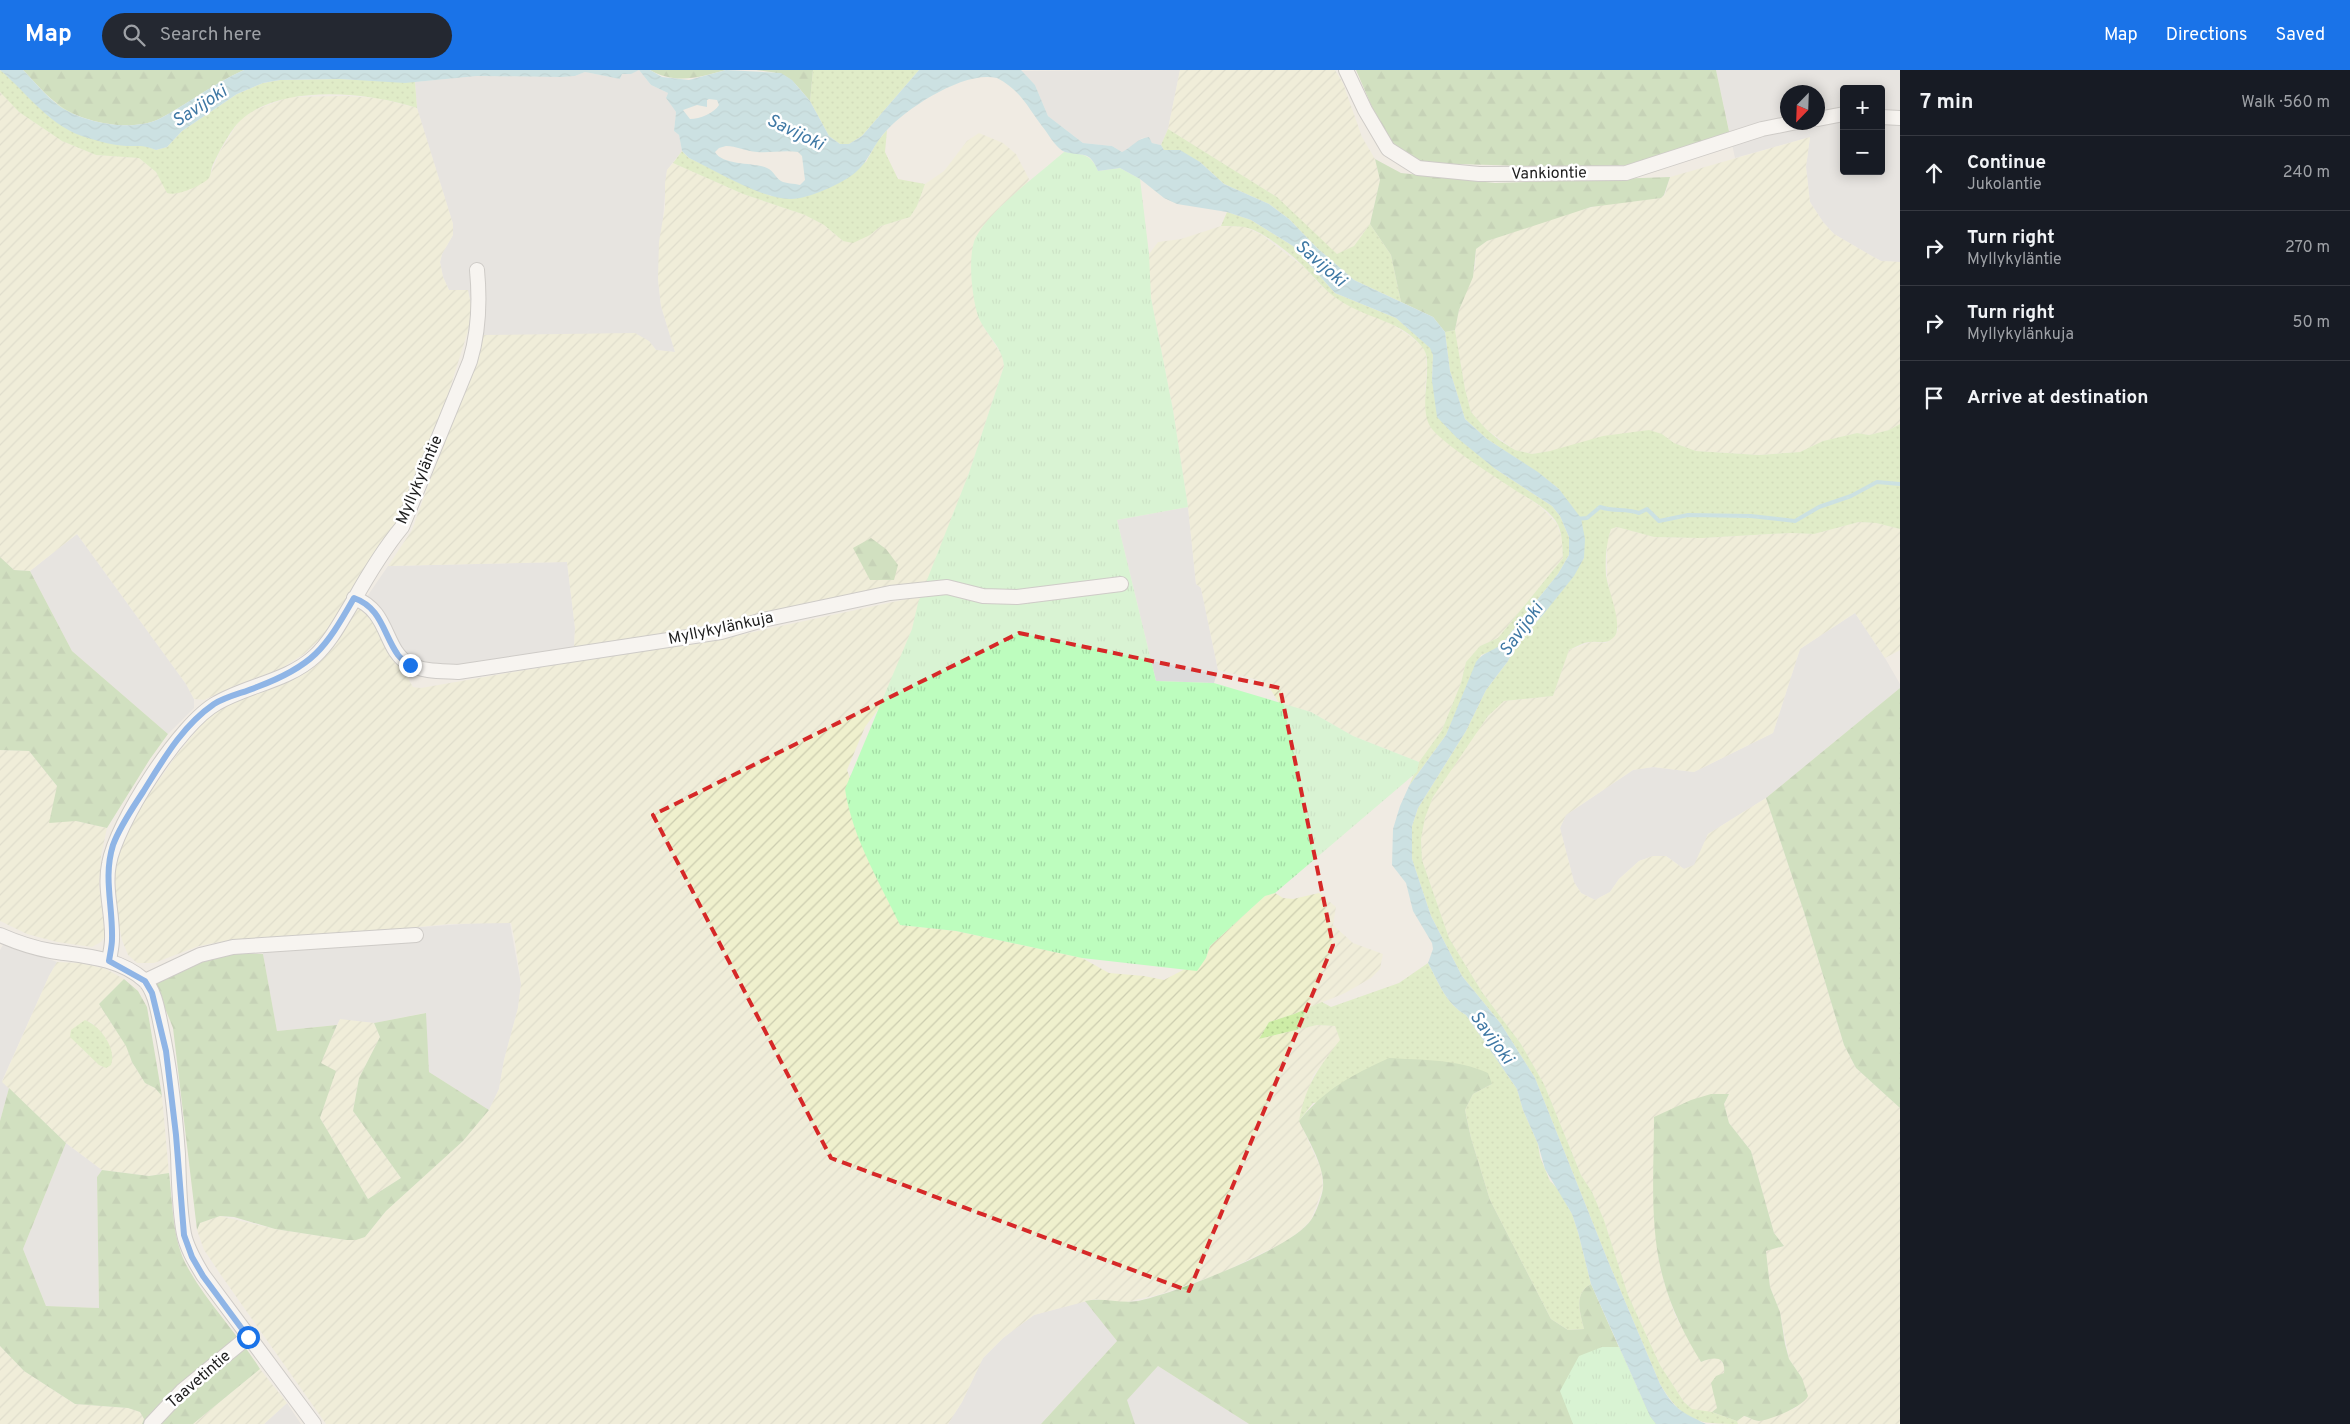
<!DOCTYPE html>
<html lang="en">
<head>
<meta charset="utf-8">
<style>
  :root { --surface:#171b24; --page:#242831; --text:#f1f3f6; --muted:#9ea1a6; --line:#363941; --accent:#1a73e8 }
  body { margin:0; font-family:Overpass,sans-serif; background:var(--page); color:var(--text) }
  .controls { position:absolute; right:15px; top:15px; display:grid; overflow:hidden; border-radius:5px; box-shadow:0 2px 12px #0003 }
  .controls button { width:45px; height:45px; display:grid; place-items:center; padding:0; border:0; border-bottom:1px solid var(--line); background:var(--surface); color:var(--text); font:25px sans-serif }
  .compass { position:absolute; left:1780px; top:15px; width:45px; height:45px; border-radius:50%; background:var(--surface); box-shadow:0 2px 12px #0003; rotate:203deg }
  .stop { position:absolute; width:15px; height:15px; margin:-11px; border:4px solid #1a73e8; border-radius:50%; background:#fff }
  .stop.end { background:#1a73e8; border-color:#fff; box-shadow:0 1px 5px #0008 }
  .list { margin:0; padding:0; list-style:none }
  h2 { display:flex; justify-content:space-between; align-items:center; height:65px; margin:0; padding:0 20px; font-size:21px }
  h2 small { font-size:16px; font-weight:400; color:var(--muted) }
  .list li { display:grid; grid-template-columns:32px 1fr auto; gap:15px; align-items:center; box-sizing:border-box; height:75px; padding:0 20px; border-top:1px solid var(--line) }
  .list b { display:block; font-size:19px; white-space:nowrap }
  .list p { margin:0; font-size:16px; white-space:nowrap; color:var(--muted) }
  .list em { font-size:16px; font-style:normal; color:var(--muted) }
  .icon { flex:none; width:28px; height:28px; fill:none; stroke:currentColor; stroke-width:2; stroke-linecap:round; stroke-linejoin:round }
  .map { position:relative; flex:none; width:1900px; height:1354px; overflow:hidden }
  header { display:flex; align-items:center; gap:30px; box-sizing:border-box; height:70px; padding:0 25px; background:var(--accent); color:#fff }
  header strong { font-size:24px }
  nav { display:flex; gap:28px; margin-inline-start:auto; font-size:18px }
  .search { width:350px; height:45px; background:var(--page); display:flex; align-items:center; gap:12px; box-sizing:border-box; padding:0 18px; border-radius:28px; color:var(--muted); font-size:19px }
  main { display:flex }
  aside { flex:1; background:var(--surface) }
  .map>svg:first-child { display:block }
</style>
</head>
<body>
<header>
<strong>Map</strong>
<div class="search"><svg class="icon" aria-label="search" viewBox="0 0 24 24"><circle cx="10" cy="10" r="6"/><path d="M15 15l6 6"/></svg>Search here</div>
<nav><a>Map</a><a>Directions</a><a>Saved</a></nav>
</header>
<main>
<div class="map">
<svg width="1900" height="1354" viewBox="0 0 1900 1354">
  <defs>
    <pattern id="farmland-furrows" width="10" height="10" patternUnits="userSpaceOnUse" patternTransform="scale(1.25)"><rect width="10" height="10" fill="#eff0cd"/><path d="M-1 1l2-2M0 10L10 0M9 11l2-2" fill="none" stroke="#cccdb0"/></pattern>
    <pattern id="grass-dots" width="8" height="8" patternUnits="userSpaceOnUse" patternTransform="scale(1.25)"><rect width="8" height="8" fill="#cdeda6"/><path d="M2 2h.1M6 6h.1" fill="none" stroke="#b0cb8e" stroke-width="1.8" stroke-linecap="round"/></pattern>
    <pattern id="forest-firs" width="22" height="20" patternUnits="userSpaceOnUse" patternTransform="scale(1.25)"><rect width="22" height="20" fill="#abd295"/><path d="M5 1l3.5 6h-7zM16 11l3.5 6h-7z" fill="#93b480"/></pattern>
    <pattern id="park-tufts" width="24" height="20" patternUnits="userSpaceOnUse" patternTransform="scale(1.25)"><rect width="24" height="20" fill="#bdfdbe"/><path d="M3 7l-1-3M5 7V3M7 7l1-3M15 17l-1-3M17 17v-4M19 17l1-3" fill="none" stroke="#a2d8a3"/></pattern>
    <pattern id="water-waves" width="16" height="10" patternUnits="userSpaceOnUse" patternTransform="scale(1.25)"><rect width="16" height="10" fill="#a1d6e0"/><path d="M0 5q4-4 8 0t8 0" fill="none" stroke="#8ab7c0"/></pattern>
  </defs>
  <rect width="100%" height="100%" fill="#f0ebe3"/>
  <path fill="#dcdbdb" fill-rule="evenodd" d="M639,0L651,15L668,23L666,28L676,42L674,61L679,65L682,81L667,100L658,209L661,236L675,282L656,280L649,271L482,265L468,261L472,239L449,220L443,207L440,192L442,184L453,165V154L417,38L415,12L477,6L561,7L575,6L585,2L620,9L622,4Z
    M1180,0L1168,59L1161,75L1152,73L1149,67L1142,68L1131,78L1122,82L1112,76L1083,73L1048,46L1035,15L1021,1Z
    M1716,0H1900V192L1881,191L1870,185L1834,164L1823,152L1810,132L1806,97L1810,67L1735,88ZM1844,19H1881V101H1844ZM1788,22H1818V52H1788Z
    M1188,437L1196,514L1201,518L1218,600L1214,613L1156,611L1117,450Z
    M77,464L186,614L194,629V638L168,664L72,581L30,501Z
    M567,492L575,558L574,578L475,596L425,595L403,583L366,528L388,496Z
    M1855,543L1885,588L1900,614V618L1766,728L1708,764L1695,795L1684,799L1666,786H1653L1639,791L1619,809L1610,822L1595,830L1581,823L1574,812L1560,758L1566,745L1633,700L1653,697L1694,702L1773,663L1800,579Z
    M492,852L510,853L521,914L518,938L504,990L499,1019L489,1040L429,1002L425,943L374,953L340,950L337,955L277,961L263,884V868Z
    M4,873L57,892L49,906L2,1011L9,1018L0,1051V880Z
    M66,1073L102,1100L97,1107L99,1238L46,1236L23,1179Z
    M1085,1231L1117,1271L1041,1354H948L962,1332L983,1288L1003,1268L1034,1245Z
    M1158,1296L1249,1354H1135L1126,1330Z
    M287,1333L301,1354H264Z"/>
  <path fill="url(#farmland-furrows)" fill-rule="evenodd" d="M1180,0H1335L1343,13L1362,67L1375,89L1380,110L1370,154L1354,176L1337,185L1277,127L1168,59Z
    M0,22L19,42L62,71L96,85L139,88L156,102L161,111L209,108L219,83L239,51L253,41L289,27L345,26L378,28L417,38L453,154V165L442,184L440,192L443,207L449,220H468L472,239L468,261L444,337L396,454L380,473L324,565L304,584L280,599L234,616L204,630L194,629L186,614L77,464L30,501L14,500L0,487Z
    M979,63L1003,73L1016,84L1029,109L1025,117L999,138L983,256L1003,287L1004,296L969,403L927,512L897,516L638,569L574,578L575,558L567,492L388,496L412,460L482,265L635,263L649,271L656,280L675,282L661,236L658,209L659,172L665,137V113L667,100L673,93L743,124L805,145L824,155L843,171L870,165L881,156L910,147L917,136L925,114L944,101L967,71Z
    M1810,67L1806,97L1810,132L1823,152L1834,164L1870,185L1881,191L1900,192V354L1889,360L1869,365L1857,363L1823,371L1800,382L1759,385L1696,381L1674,373L1662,364L1532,384L1515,380L1486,359L1471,342L1465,319L1455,260L1459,240L1475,198L1476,179L1487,171L1568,143L1615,132L1661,128L1665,125L1670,107Z
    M1221,156L1245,157L1262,165L1305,198L1322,217L1359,240L1389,252L1410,266L1425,279L1427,297L1425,320L1431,358L1454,377L1541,437L1557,454L1562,469L1563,488L1498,568L1480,576L1466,592L1461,613L1442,660L1419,692L1353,666L1311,642L1279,633L1271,620L1258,610L1218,600L1201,518L1196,514L1188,437L1173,340L1151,228L1148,198L1149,184L1158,172L1181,169Z
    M1859,452L1876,453L1900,459V580L1885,588L1855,543L1800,579L1773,663L1694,702L1653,697L1633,700L1566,745L1560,758L1574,812L1581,823L1595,830L1610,822L1619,809L1639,791L1653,786H1666L1684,799L1694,795L1708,764L1766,728L1804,842L1844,975L1856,998L1900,1038V1354H1738L1737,1351L1743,1346L1758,1351L1796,1338L1802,1308L1789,1289L1780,1242L1770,1217L1766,1181L1784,1176L1774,1163L1751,1081L1729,1053L1724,1034L1729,1024L1654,1096V1128L1658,1186L1663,1209L1675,1245L1701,1292L1713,1287L1720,1289L1725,1297L1717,1339L1712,1342H1700L1692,1339L1684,1332L1660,1295L1628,1225L1604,1150L1592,1122L1581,1105L1544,1014L1521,974L1482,922L1449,868L1422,790L1421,769L1425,748L1433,727L1469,671L1495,638L1504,631L1553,626L1569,580L1591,572L1606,573L1618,560L1607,508V471L1611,459L1617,457L1654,467L1702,468L1791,463L1814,464Z
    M921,526L912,559L883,633L865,657L847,700L900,855L956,861L1082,888L1109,903L1144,906L1164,910L1206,888L1210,876L1265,826L1275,823L1283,828L1293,829L1319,823L1336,837L1333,855L1353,873L1383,884L1380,899L1371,908L1345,923L1294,944L1269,952L1259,969L1317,955L1335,956L1341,970L1313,1006L1299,1050L1321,1099L1323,1118L1311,1150L1300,1161L1283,1173L1219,1204L1161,1224L1122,1233L1095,1229L1034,1245L1003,1268L983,1288L962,1332L948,1354H326L223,1208L204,1180L197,1160L200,1153L220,1146L275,1159L346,1170L365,1167L386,1141L463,1071L489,1040L499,1019L504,990L518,938L521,914L515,872L511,853L449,854L347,864L220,872L199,876L154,893H137L128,885L122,870L117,845L115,804L122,771L136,743L178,683L207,648L219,639L234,631L272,619L301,606L323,588L333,577L356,536L376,553L413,617L421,618L565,593L711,571Z
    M0,680L29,681L57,716V751H76L107,758L101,786L99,814L105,866L101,872L92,877L57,872L27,864L0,851Z
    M57,892L81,893L106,899L124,909L99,934L127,977L132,992L145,1013L155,1018L162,1026L169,1103L149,1106L102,1100L66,1073L2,1012L49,906ZM85,950L92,953L107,970L90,986L81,978Z
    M340,949L374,953L380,967L359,1008L353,1041L401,1108L368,1129L320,1048L335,1001L320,994Z
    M0,1276L24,1301L75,1334L128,1338L140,1342L144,1349L142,1354H0Z
    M260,1299L287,1333L264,1354H193Z"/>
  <path fill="url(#grass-dots)" d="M0,0L128,76L144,75L156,80L167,77L182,61L237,24L263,13L280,10L340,9L415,12L417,38C369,22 280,13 240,51C231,59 217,85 212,97C211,100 211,105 209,108C203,115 176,127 167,123L156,102L139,88L96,85L62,71L19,42L0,22Z
    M813,0H919L862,66L849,74H840L829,66L810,31Z
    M1168,59L1277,127L1337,184L1354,176L1370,154L1391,185L1401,232L1354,210L1317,178L1289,149L1269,134L1224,114L1200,92L1164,80L1161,75Z
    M887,60L885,82L898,109L925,114L917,136L910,147L881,156L870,165L853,173L843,171L824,155L805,145L743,124L673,93L682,81L689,88L771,126L866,92L877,72Z
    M1227,142L1251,150L1293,176L1335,223L1396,248L1431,278L1433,285L1432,311L1494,398L1552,436L1560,446L1569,467V485L1558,504L1501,575L1492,581L1481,585L1446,665L1409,716L1419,692L1442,660L1461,613L1466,592L1480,576L1498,568L1563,488C1562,477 1563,466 1558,455C1551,440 1531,430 1518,422C1496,407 1448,378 1432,359C1416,339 1435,294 1423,278C1402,250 1366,249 1339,230C1326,222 1317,210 1306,199C1293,185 1262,160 1244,157C1237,156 1228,156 1221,156Z
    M1455,260L1465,319L1471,342L1486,359L1499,370L1515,380L1532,384L1550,381L1603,366L1649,360L1662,364L1674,373L1696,381L1759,385L1800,382L1823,371L1857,363L1869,365L1889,360L1900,354V459L1876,453L1859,452L1814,464L1791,463L1702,468L1654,467L1617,457L1611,459C1606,474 1605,489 1606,505C1608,520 1625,559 1613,568C1605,575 1599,571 1591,572C1583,572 1576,577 1569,580L1553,626L1504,631L1488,646L1433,727L1425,748L1421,769L1422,790L1449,868L1482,922L1521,974L1544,1014L1581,1105L1592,1122L1604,1150L1628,1225L1660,1295L1684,1332L1692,1339L1712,1342L1737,1351L1738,1354C1696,1354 1683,1352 1660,1314L1608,1191L1535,1008L1501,954L1462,906L1431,846L1412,789V756L1418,738L1466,661L1486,620L1508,591L1520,568L1542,546L1584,488L1559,419L1537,402L1487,369L1465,349L1450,301L1445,262Z
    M1428,893C1439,913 1446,934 1466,945L1517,1019L1523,1040L1538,1074L1540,1087L1550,1111L1558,1119L1572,1144L1578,1162L1591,1214C1573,1224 1580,1242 1584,1259L1568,1260L1551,1249L1490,1130L1471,1068L1465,1040L1473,1024L1492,1014L1313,1033L1299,1051C1306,1014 1318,999 1340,970L1335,956L1317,955L1259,969L1269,952L1294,944L1322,932L1331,937L1399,913Z
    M85,950C100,956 117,978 111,995L106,998L99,995L70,967L71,960Z"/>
  <path fill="url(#forest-firs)" d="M23,0H244C214,13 189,33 161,48C134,63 82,53 59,35C45,25 35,12 23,0Z
    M650,0H726C700,7 676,15 650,0Z
    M756,0H813L810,31C789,6 789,4 756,0Z
    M1356,0H1716L1730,66L1631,95L1562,97L1421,93L1393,75L1372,37Z
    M1375,89L1401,103L1495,113L1670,107L1664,125L1661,128L1591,137L1487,171L1476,179L1473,207L1459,240L1455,260L1445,262L1433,247L1401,232L1391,185L1370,154L1380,110Z
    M871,468L886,479L898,495L894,510H870L853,478Z
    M0,487L14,500L30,501L72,581L168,664L150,689L107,758L76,751L49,753L57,716L29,681L0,680Z
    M1900,618V1038L1856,998L1844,975L1804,842L1766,728Z
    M233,883L263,884L277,961L337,955L321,993L336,1001L320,1048L368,1129L401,1108L353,1041L359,1008L380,967L374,953L426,943L429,1002L489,1040L463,1071L386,1141L365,1167L356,1170H346L275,1159L234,1147L220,1146L200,1153L197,1160L173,958L154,911L201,889Z
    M124,909L138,921L147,937L162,1026L155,1018L145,1013L132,992L126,976L99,934Z
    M1389,988C1422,990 1457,989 1488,1003L1492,1014L1473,1024L1465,1040L1471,1068L1490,1130L1551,1249L1568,1260L1584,1259C1580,1242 1573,1224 1591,1214L1641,1327L1656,1354H1249L1158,1296L1127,1330L1135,1354H1041L1117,1271L1085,1231C1103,1227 1120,1234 1138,1231C1173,1224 1293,1178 1311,1150C1316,1143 1322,1126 1323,1118C1325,1096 1308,1070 1299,1051C1325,1019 1352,1005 1389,988Z
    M9,1018L66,1073L23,1179L46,1236L99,1238L97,1107L102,1100L149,1106L169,1103C173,1134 172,1170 188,1198C208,1234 238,1264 260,1299L193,1354H142L144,1349L140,1342L128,1338L75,1334L24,1301L0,1276V1051Z
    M1711,1024H1729L1724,1034L1729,1053L1751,1081L1774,1163L1784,1176L1766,1181L1770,1217L1780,1242L1785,1274L1789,1289L1802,1308L1808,1326C1804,1336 1771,1350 1759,1351C1754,1351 1749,1347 1744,1346L1737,1351L1712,1342L1717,1338L1711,1313L1716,1306L1724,1303C1726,1285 1713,1287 1701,1292C1685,1266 1671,1238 1663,1208C1649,1157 1654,1100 1654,1047L1691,1030Z"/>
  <path fill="url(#park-tufts)" d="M1064,82C1081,84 1091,83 1098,101L1120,98L1140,109L1149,184L1151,228L1173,340L1188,437L1117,450L1156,611L1214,613L1311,642L1353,666L1419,692L1417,702L1275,823L1265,826L1210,876L1206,888L1197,901L1082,888L956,861L900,855C879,811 852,767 845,719L912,559L918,533L969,403L1004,296C1003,277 985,264 978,246C972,228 967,184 976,167C991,139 1039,104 1064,82Z
    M1602,1277H1619L1650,1346L1656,1354H1573L1560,1321L1579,1286Z"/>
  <path fill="url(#water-waves)" fill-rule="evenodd" d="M0,0H23C35,12 45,25 58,35C82,53 134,63 161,48C189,33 214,13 244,0H639L631,4H622L620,9L585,2L575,6L561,7L477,6L405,13L340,9L280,10L263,13L237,24L182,61L167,77L156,80C145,75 138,76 126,76C113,75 101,72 88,68C51,58 28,24 0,0Z
    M639,0H650L662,7L689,10L726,0L781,3L792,10L810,31L829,66L840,74H849L862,66L919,0H1021L1035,15L1048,46L1083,73L1112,76L1122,82C1132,77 1138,68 1149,67L1152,73L1161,75L1164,80H1180L1200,92L1224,114L1269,134L1289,149L1317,178L1354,210L1433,247L1445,262L1450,301L1465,349L1487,369L1538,402L1559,419L1581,448L1585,469L1584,488L1574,506L1542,546L1520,568L1508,591L1486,620L1466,661L1418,738L1412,756V789L1431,846L1462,906L1501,954L1535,1008L1608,1191L1660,1314C1675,1340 1680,1341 1706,1354H1656L1650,1346L1591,1214L1578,1162L1572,1144L1545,1099L1538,1074L1523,1040L1517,1019L1466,945C1446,934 1439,913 1428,893L1433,879L1432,873L1413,841L1406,813L1392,795L1393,759L1400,736L1409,716L1446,665L1476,592C1482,583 1492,581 1501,575L1558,504L1569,485V467L1560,446L1552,436L1494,398L1456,367L1437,347L1432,311L1433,285L1430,278L1396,248L1335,223L1293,176L1251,150L1227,142L1177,134L1164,128L1140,109L1120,98L1098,101C1089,79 1083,87 1065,82C1057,79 1050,67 1045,60C1029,40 1022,21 997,8C965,0 908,37 887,60C874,73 869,91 856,102C844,113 806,130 790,129C759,128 717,101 689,88L682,81L679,65L674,61L676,42L666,28L668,23L651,15ZM709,29L717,30L719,35C714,43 700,49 690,49L683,40L697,35L707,37V30ZM726,76C736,76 746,81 757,82C771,83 784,80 798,82L802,86L805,110L800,115C794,113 786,114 781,111C775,107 774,101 767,98C754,92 723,96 715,82L719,78Z"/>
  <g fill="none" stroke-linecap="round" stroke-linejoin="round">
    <path stroke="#a1d6e0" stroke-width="4" d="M1576,449L1587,448L1600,437C1614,442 1625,438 1639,443L1647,439L1659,451L1688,445L1751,446L1795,451L1819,437L1851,426L1877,412L1900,414"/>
    <defs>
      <path id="minor" d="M1346,0L1365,40L1388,79L1418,98L1479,104L1626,103L1762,59L1797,52
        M1881,47L1900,48
        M1818,49L1844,44
        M354,528C390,541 383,579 409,594C423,602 443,601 458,602L721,562L763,550L890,523L947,517L983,526L1017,527L1121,514
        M0,865C16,872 33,878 51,881C82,886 118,887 144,910C155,920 158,942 161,956C170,998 175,1042 178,1084C179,1111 179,1139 184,1164C187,1179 196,1193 203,1205L314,1354
        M109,891C110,884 112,876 112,869C113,844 104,819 109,794C116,753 180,653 217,633C248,615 288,611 315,586C332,570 342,549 354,530C368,505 383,480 402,457L470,291C479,261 480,231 477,200
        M145,911L200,885L233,877L416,865
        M151,1354L182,1321L248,1267"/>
    </defs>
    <use href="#minor" stroke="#a5a5a5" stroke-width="16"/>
    <use href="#minor" stroke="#fff" stroke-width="14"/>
  </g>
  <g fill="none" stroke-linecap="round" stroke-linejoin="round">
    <path stroke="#1a73e8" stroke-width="6" d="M248,1267L203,1206L192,1187L184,1165L176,1065L166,981L152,923L145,911L109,891C110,884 112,876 112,869C113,836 103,807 113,775C120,756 132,739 143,722C163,690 182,656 214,634C227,626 243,623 257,617C313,596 325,579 354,528C382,538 383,564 398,585C401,589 406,592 410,595"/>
  </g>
  <path d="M0 0H1900V1354H0ZM1019,563L1280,618L1333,875L1189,1221L831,1088L653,745Z" fill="#f0ebe3" fill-opacity=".55" fill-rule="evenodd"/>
  <path fill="none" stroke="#d62828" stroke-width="4" stroke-dasharray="10 6" stroke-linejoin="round" d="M1019,563L1280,618L1333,875L1189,1221L831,1088L653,745Z"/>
  <g text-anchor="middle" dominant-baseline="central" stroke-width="5" stroke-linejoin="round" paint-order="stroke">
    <g font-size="16" fill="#1e1e1e" stroke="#fff">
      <text transform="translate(1549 104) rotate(-1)">Vankiontie</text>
      <text transform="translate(420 410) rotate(-67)">Myllykyläntie</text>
      <text transform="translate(721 559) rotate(-12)">Myllykylänkuja</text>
      <text transform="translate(199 1310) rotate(-41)">Taavetintie</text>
    </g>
    <g font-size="18" font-style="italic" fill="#3f78a4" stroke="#fff">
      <text transform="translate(200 37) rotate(-33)">Savijoki</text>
      <text transform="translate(795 63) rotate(26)">Savijoki</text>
      <text transform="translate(1320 194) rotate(41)">Savijoki</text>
      <text transform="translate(1522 560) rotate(-54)">Savijoki</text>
      <text transform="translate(1491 968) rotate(54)">Savijoki</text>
    </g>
  </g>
</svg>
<div class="controls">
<button>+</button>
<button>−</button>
</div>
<svg class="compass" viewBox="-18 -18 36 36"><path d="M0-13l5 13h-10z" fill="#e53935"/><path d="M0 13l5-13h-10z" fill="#9ea1a6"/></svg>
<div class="stop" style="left:248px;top:1267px"></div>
<div class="stop end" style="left:410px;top:595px"></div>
</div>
<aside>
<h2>7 min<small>Walk · 560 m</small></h2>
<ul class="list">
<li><svg class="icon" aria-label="ahead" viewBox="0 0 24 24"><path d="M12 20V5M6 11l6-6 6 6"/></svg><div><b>Continue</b><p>Jukolantie</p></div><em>240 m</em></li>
<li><svg class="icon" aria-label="right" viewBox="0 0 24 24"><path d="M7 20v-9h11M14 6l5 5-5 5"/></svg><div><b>Turn right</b><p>Myllykyläntie</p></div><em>270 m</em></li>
<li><svg class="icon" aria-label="right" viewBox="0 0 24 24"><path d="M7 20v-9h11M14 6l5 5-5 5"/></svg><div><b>Turn right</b><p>Myllykylänkuja</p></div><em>50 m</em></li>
<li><svg class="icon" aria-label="arrive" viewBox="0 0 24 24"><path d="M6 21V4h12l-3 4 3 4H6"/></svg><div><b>Arrive at destination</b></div></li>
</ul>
</aside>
</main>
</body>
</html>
